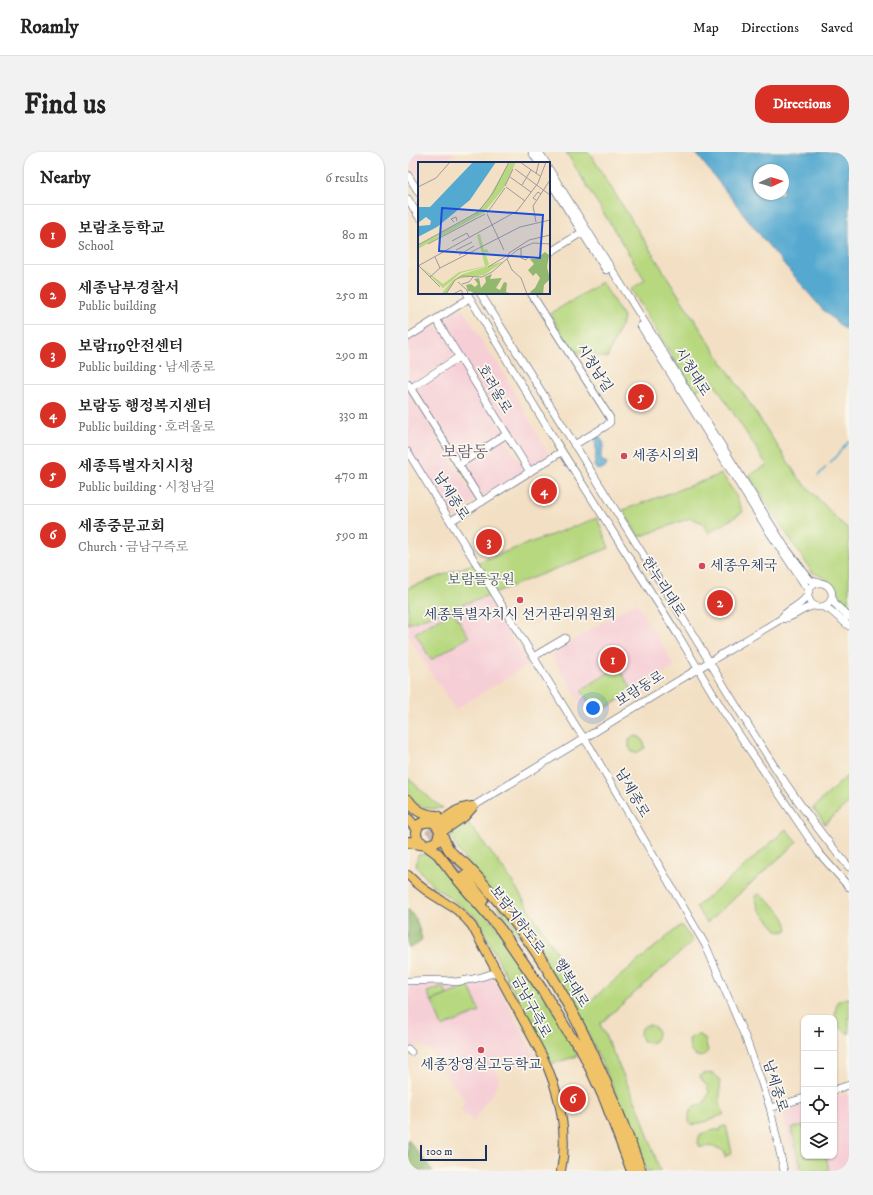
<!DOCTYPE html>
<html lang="en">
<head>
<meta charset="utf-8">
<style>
  :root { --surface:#fff; --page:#f2f2f2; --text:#222; --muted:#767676; --line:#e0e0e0; --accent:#d93025 }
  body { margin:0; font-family:"IM FELL DW Pica","Noto Serif KR",serif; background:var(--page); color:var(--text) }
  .controls { position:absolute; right:12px; bottom:12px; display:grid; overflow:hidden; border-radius:8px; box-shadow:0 1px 3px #0004 }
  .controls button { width:36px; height:36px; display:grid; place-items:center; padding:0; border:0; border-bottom:1px solid var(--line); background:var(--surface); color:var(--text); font:20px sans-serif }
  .compass { position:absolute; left:345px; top:12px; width:36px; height:36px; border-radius:50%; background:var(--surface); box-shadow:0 1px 3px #0004; rotate:86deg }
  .scale { position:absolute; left:12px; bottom:10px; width:67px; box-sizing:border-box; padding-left:4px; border:2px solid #1b2f5e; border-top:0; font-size:11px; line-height:14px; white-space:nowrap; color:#1b2f5e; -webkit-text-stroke:3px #fbf7ec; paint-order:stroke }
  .you { position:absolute; left:185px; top:556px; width:14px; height:14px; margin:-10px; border:3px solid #fff; border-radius:50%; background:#1a73e8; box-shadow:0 0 0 6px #1a73e833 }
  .badge { display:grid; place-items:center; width:26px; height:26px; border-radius:50%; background:var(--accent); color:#fff; font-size:13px; font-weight:700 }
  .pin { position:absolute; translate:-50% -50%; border:2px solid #fff; box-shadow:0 1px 4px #0006 }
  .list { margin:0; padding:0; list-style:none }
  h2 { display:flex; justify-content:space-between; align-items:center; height:52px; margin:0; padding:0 16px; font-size:17px }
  h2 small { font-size:13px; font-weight:400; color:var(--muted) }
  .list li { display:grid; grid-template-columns:26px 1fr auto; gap:12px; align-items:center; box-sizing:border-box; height:60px; padding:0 16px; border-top:1px solid var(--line) }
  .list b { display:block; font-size:15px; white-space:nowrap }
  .list p { margin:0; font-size:13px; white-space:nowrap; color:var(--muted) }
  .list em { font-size:13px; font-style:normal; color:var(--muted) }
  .icon { flex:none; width:22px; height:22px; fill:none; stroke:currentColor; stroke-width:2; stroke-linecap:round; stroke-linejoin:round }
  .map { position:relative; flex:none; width:441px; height:1019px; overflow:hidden; border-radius:16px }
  header { display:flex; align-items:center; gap:24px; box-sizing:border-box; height:56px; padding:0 20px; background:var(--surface); border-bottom:1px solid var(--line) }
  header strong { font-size:19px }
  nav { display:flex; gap:22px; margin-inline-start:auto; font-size:14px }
  .intro { display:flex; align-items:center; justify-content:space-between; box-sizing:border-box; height:96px; padding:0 24px }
  h1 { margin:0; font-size:28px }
  .button { padding:10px 18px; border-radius:16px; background:var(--accent); color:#fff; font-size:14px; font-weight:700 }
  main { display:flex; gap:24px; padding:0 24px }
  aside { flex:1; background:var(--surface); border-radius:16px; box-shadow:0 1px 3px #0004 }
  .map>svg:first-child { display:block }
</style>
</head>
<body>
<header>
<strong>Roamly</strong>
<nav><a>Map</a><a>Directions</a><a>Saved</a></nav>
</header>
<div class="intro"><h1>Find us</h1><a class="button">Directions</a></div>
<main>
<aside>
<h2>Nearby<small>6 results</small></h2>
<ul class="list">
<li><span class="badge">1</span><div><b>보람초등학교</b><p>School</p></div><em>80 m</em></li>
<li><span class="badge">2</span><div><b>세종남부경찰서</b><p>Public building</p></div><em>250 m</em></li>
<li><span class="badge">3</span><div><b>보람119안전센터</b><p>Public building · 남세종로</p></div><em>290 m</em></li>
<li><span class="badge">4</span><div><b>보람동 행정복지센터</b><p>Public building · 호려울로</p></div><em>330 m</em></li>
<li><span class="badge">5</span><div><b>세종특별자치시청</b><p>Public building · 시청남길</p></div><em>470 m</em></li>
<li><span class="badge">6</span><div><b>세종중문교회</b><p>Church · 금남구즉로</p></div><em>590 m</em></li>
</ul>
</aside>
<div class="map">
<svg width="441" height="1019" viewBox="0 0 441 1019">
  <rect width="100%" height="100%" fill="#fbf7ec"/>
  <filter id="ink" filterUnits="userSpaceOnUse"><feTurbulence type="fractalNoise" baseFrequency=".025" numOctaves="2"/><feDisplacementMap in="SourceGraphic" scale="8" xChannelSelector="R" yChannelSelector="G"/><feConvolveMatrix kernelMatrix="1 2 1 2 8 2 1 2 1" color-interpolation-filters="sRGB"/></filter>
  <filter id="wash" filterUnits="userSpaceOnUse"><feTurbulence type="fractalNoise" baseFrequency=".012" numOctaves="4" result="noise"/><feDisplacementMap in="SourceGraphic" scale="16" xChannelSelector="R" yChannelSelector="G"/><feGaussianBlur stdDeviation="0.9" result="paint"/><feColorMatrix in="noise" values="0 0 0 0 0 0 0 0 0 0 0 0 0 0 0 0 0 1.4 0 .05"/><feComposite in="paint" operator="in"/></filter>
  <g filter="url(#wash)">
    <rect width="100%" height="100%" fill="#f3e0c4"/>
    <path fill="#f6cfd6" d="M0,0H49L31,11H11V23L9,24L0,9Z
      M52,157H55L82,202L89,210L140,301L139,305L123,314L120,313L35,172L37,166Z
      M26,173L30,175L47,202L45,206L5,231L2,230L0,226V188Z
      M49,210L54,211L95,280L92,284L54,309L50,308L9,239V235Z
      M0,237L67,347L65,351L45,364L41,362L0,296Z
      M95,287L99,289L116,317L114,321L74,345L55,315L56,311Z
      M78,444L120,513L47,558L0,484V472Z
      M228,450L267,514L183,568L143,502Z
      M86,826L127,905L108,914H95L87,917L91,928L85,942L78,949L66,970L52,958L57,947L43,931L24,904L26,901L11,892L3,898L0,896V832L71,829Z
      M441,941V1019H388L374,961L396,954V1004H426V945Z"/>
    <path fill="#b7d87f" stroke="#69846e" d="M158,0H181L278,155L390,325L432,370L441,377V451L438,456C428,437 425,429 404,420L341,324L359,313L304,228L286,240L223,137L237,128Z
      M194,130L216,166L199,206L165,199L142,162Z
      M314,322L328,344L335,360L301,381L293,370L282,366L231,385L215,358Z
      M189,366L201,396L78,444L0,472V436Z
      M45,459L61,485L23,508L7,481Z
      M210,515L225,539L188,562L173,538Z
      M226,584L232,585L236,591L237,596L230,600H224L221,595V588Z
      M441,622V650L417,672L405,656Z
      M0,626L25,649L35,656C20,658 11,656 0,645Z
      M58,668L100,723L180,851L273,773L285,789L192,872L232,960L252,1019H238L230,993L207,940L180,881L53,702L43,686L47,679Z
      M378,677L389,690L299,771L288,755L330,720Z
      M20,702L40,720L90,776L156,874L169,904L144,912L127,883L78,783L67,764L24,733L8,714L10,703Z
      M351,742C363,751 378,761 380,777L374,780L369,778L351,757L347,745Z
      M35,834L39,843L23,849L19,840Z
      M61,834L72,860L34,875L24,849Z
      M439,846H441V882L432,876L427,862L429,850Z
      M232 882a9 9 0 1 1 18 0a9 9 0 1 1-18 0Z
      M290,882L297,887L300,899L294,905L286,903L282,898L281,887Z
      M305,921C316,929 311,939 312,951C312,954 315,959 317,962L296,970L284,973L281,970C280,949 289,959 297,949C299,947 300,942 301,940L299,934L291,924L295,922Z
      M396,973V1004H418L421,1018L417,1019H394L383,976Z
      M318,974L324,1000L317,1005V1000C309,994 302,994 292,995C289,991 290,986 293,982L308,977L312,979L313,975Z"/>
    <path fill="#91b86e" stroke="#567466" d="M0,757L8,767L14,787L10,792L0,796Z
      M0,988L25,1019H0Z"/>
    <path fill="#54a9d0" stroke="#386c97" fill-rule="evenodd" d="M287,0H441V181L415,158L360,93ZM351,18H375V42H351Z
      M190,284L193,286L196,292L193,302V308L199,311L198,315L191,318L188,317L186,313C188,308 189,291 186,286Z"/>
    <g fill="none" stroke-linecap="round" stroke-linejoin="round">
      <path stroke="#54a9d0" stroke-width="1.5" d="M422,311L441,289
        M410,324L418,315"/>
    </g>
  </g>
  <g filter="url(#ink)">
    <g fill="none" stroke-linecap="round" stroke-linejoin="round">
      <path stroke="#c8bdb0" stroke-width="10" stroke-dasharray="10 5" stroke-linecap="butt" d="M0,655L35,691
        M25,690L56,724"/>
      <defs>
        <path id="minor" d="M124,0L131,11
          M131,0L138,11
          M141,17L377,395L402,428L411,431
          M0,23L11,41
          M141,28L198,118
          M0,47L11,65
          M141,101L176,79
          M59,141L148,290L270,483L314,557L411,701L441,735
          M72,141C140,252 210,362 279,473C329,554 378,642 441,715
          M123,141L202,266V270L198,274L166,293
          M28,167L122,320
          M233,174L358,375L401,439
          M0,185L57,149
          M0,232L74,350
          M3,236L51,205
          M0,300L169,576L182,595L298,794L338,887L352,926L362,956L376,1019
          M50,313L99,282
          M43,369L150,302
          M400 443a12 12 0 1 1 24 0a12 12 0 1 1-24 0Z
          M424,445L427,452L441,465
          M415,455L422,458L441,474
          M373,467C378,456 394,455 400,442
          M125,505L157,486
          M64,655L301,510L373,467C386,467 395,454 407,454
          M0,829L33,828L48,830L70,826L89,820
          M0,897L3,900
          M426,938L441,933
          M362,956L396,946"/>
        <path id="major" d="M0,723C13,737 30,746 46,756C53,761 58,767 64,774L134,903C151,938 161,980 153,1019"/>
        <path id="highway" d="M0,648C7,659 17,664 30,664
          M0,667L9,677
          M24,669C34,675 35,690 42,699C47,705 53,708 58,713C75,730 91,750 106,769C164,844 200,931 233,1019
          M0,690L18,693L26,691L29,689L32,681L35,678L56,664L64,655
          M14,691C11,689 8,685 8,681C8,666 24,671 33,669C40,667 45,660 52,658C56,656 60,656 64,655
          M18,693L30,702L47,724L93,778L135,839L163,885L172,894L197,948L224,1019
          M56,724L75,748"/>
      </defs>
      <use href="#minor" stroke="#3b4a6d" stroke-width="8"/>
      <use href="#major" stroke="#3b4a6d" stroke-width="10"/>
      <use href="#highway" stroke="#3b4a6d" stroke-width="12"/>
      <use href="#minor" stroke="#fff" stroke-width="7"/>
      <use href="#major" stroke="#f0c369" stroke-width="8"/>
      <use href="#highway" stroke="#f0c369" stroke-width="10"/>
    </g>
  </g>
  <g fill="#d1495b" stroke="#fbf7ec" stroke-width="1.5">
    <circle cx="216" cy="304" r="4"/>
    <circle cx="294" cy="414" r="4"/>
    <circle cx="112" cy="448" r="4"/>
    <circle cx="73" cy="898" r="4"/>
  </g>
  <g text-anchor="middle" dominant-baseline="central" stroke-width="3.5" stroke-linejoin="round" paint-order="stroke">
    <g font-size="14" fill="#1b2f5e" stroke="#fbf7ec">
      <text transform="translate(186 216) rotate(57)">시청남길</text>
      <text transform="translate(284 220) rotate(58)">시청대로</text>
      <text transform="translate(86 237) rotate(59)">호려울로</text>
      <text transform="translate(43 344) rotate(58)">남세종로</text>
      <text transform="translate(255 435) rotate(57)">한누리대로</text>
      <text transform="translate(232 537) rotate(-32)">보람동로</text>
      <text transform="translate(224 641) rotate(60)">남세종로</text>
      <text transform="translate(109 768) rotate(53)">보람지하도로</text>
      <text transform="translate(163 831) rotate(59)">행복대로</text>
      <text transform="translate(123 855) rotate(62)">금남구즉로</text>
      <text transform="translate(367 934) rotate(73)">남세종로</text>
    </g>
    <g font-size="14" fill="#1b2f5e" stroke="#fbf7ec" text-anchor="start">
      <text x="224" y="304">세종시의회</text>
      <text x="302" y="414">세종우체국</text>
      <text x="112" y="463" text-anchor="middle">세종특별자치시 선거관리위원회</text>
      <text x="73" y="913" text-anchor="middle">세종장영실고등학교</text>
    </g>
    <g font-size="14" fill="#425966" stroke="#fbf7ec">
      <text x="73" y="428">보람뜰공원</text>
    </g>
    <g font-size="16" fill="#655b76" stroke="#fbf7ec">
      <text x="57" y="300">보람동</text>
    </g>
  </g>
  <g transform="translate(10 10)">
    <rect width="132" height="132" fill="#f3e0c4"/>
    <path d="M91,0H98L86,26L68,48L69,49L0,87V83L56,53L69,39ZM62,72L66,88L69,87L71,91L67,90L71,102L86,90L69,104L43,111L25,126L2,104L25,122L41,110L67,104L59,73ZM86,99L66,113L38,117L28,132H23L34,119L45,112Z" fill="#b7d87f"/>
    <path d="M127,90L131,93L129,105L132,117L126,123L125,132H114L112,130L117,126L122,116L118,111L115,114L110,108L116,102L112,97H118ZM74,112L72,117L84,116L78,126L82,128L86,120L89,121L88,130L94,132H53L55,130L50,129L48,123L53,122L57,125L60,122L56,117L61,116L63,126L68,120L67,115Z" fill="#91b86e"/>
    <path d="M55,0H78L52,38L19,65L0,75V64L12,63L13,59L8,55L0,61V45H12Z" fill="#54a9d0"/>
    <path fill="none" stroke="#9d999b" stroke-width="1" d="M102,0L122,14M97,7L132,33M118,12L121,0M92,15L113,30M104,23L113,8M87,24L95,7M0,25L18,16L32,0M88,25L107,39M118,38L115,36L120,30L123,32M69,51L87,26M69,52L86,88M36,60L33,57L38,55L39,59M118,60L115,44L132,18M34,79L49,71L51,75M10,82L67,52M0,83L60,50L75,31L91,0M103,86V96L108,98L110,95M38,88L54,80M41,93L56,84M17,95L22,106M90,96L91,91L111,78L132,73M89,97L94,108L103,116L109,132M0,103L22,125M0,104L99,49L120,21L128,0M70,105L90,93M12,115L22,106L102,65L132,58M40,120L49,128L50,132M44,122L51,120L55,115M28,132L37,118L44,114L64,115L74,110L99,88L115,81L132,82M35,132L43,128L45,132"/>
    <path fill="#1d4ed8" fill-opacity="0.15" stroke="#1d4ed8" stroke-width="2" d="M24,46L125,53L122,96L21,89Z"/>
    <rect width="132" height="132" fill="none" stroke="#1b2f5e" stroke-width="2"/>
  </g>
</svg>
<div class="controls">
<button>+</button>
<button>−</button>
<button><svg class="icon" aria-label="locate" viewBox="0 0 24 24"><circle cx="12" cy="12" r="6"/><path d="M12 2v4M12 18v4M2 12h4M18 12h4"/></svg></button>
<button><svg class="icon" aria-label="layers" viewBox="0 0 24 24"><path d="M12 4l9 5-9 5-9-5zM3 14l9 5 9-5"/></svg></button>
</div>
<svg class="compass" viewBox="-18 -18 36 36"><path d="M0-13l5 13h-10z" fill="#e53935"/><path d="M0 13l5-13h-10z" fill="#767676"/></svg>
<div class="scale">100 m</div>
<div class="you"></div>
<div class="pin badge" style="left:205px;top:508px">1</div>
<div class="pin badge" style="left:312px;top:451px">2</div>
<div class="pin badge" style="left:81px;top:390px">3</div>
<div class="pin badge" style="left:136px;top:339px">4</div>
<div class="pin badge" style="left:233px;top:245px">5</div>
<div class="pin badge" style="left:165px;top:947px">6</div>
</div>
</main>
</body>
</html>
